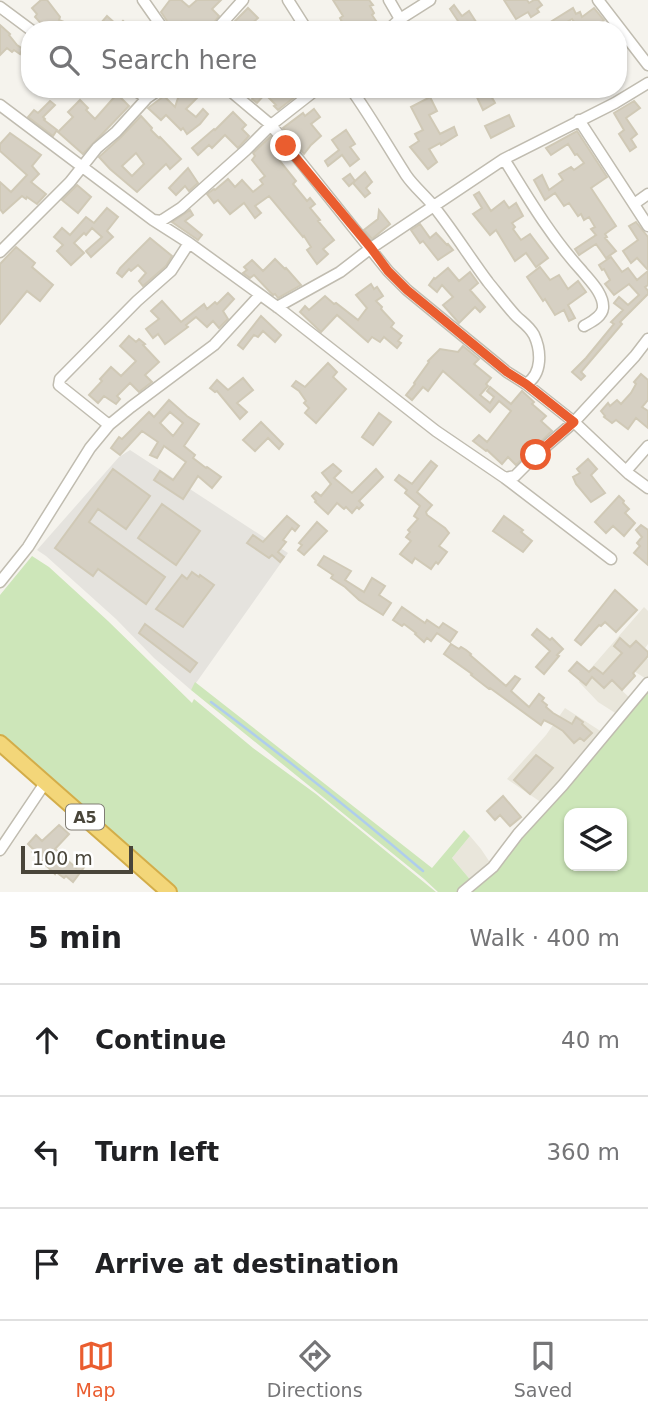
<!DOCTYPE html>
<html lang="en">
<head>
<meta charset="utf-8">
<style>
  :root { --surface:#fff; --page:#f2f2f2; --text:#202124; --muted:#757577; --line:#e0e0e0; --accent:#ea5d2f }
  body { margin:0; font-family:"DejaVu Sans",sans-serif; background:var(--page); color:var(--text) }
  .controls { position:absolute; right:21px; bottom:21px; display:grid; overflow:hidden; border-radius:14px; box-shadow:0 2px 5px #0004 }
  .controls button { width:63px; height:63px; display:grid; place-items:center; padding:0; border:0; border-bottom:2px solid var(--line); background:var(--surface); color:var(--text); font:35px sans-serif }
  .scale { position:absolute; left:21px; bottom:18px; width:112px; box-sizing:border-box; padding-left:7px; border:4px solid #49453a; border-top:0; font-size:19px; line-height:24px; white-space:nowrap; color:#49453a; -webkit-text-stroke:5px #fff; paint-order:stroke }
  .stop { position:absolute; width:21px; height:21px; margin:-16px; border:5px solid #ea5d2f; border-radius:50%; background:#fff }
  .stop.end { background:#ea5d2f; border-color:#fff; box-shadow:0 2px 7px #0008 }
  .list { margin:0; padding:0; list-style:none }
  h2 { display:flex; justify-content:space-between; align-items:center; height:91px; margin:0; padding:0 28px; font-size:30px }
  h2 small { font-size:23px; font-weight:400; color:var(--muted) }
  .list li { display:grid; grid-template-columns:46px 1fr auto; gap:21px; align-items:center; box-sizing:border-box; height:112px; padding:0 28px; border-top:2px solid var(--line) }
  .list b { display:block; font-size:26px; white-space:nowrap }
  .list em { font-size:23px; font-style:normal; color:var(--muted) }
  .icon { flex:none; width:38px; height:38px; fill:none; stroke:currentColor; stroke-width:2; stroke-linecap:round; stroke-linejoin:round }
  .map { position:relative; flex:none; width:648px; height:892px; overflow:hidden }
  .search { position:absolute; background:var(--surface); box-shadow:0 2px 5px #0004; left:21px; right:21px; top:21px; height:77px; display:flex; align-items:center; gap:18px; box-sizing:border-box; padding:0 24px; border-radius:28px; color:var(--muted); font-size:26px }
  .sheet { height:427px; background:var(--surface) }
  nav { display:flex; justify-content:space-around; align-items:center; box-sizing:border-box; height:98px; border-top:2px solid var(--line); background:var(--surface); font-size:19px; color:var(--muted) }
  nav a { display:grid; justify-items:center; gap:4px }
  nav .on { color:var(--accent) }
  .map>svg:first-child { display:block }
</style>
</head>
<body>
<div class="map">
<svg width="648" height="892" viewBox="0 0 648 892">
  <rect width="100%" height="100%" fill="#f5f3ed"/>
  <path fill="#e9e6db" d="M644,607L648,611V644L641,654L648,659V680L629,668L614,683L633,701L620,716L598,702L579,682Z
    M565,708L605,734L545,805L507,779L546,735Z
    M470,836L481,849L493,867L473,883L452,858Z"/>
  <path fill="#e5e3de" d="M130,450L288,553L191,690L154,658L116,619L46,556L37,550L119,457Z"/>
  <path fill="#cde6b9" fill-rule="evenodd" d="M32,556L49,567L108,621L192,703L194,699L253,748L316,794L436,892H177L0,735V595Z
    M195,682L432,868L464,830L470,836L452,858L473,883L648,683V892H438L424,879L191,690ZM569,813H622V866H569Z"/>
  <g fill="none" stroke-linecap="round" stroke-linejoin="round">
    <path stroke="#afcdec" stroke-width="2.5" d="M211,702C283,756 354,812 423,871"/>
  </g>
  <path fill="#d6d0c3" stroke="#d0c9b6" stroke-width="2" fill-rule="evenodd" d="M41,0H47L60,17L59,20L64,22L59,30H47L35,17L37,14L32,8Z
    M170,0H181L189,7L197,0H221L212,9L219,16L208,30H205L202,27L199,30H190L182,22L176,30H173L161,12Z
    M333,0H369L373,5L370,6L374,13L372,15L376,21L365,27L367,30H356L354,27L346,30L340,18L343,16Z
    M504,0H527L529,3L534,0H538L542,5L537,9L539,12L531,17L528,12L516,19Z
    M454,5L462,16L469,11L478,25L471,30H445L458,21L450,9Z
    M248,8L258,18L249,26L252,30H226Z
    M573,8L576,14L580,12L582,17L594,8L604,20L591,30H580L572,19L557,28L552,21Z
    M107,16L118,26L123,21L133,30H95Z
    M0,25L10,34L9,35L17,45L23,49L20,54L14,50L12,52L7,48L0,55Z
    M181,89H199L202,93L186,109L196,117L203,109L208,114L200,124L187,134L183,128L181,130L166,115L161,120L148,108L164,96L175,107Z
    M259,89H278L281,92L283,91L286,95L293,89H305L278,110L274,106L276,105L265,94L257,103L252,99Z
    M478,89H487L495,103L483,110L474,91Z
    M117,94L129,106L83,154L58,132L73,117L68,112L80,100L88,108L86,110L95,119Z
    M430,97L437,111L429,115L440,134L454,127L457,135L441,145L440,143L429,149L437,162L428,169L410,147L419,141L415,134L423,130L411,107Z
    M50,101L55,105L43,117L45,119L44,120L57,130L53,136L28,117L34,110L38,113Z
    M634,101L640,108L626,118L637,134L631,139L636,147L630,151L619,134L624,130L614,113Z
    M314,109L320,117L311,124L321,136L311,145L304,154L283,128L303,113L305,116Z
    M233,112L246,125L242,129L249,136L238,148L225,135L212,148L209,145L198,155L192,148L214,129L215,130Z
    M509,115L514,126L491,138L485,126Z
    M141,116L152,128L151,130L159,138L160,137L181,159L170,169L166,164L137,192L110,169L99,157L121,137ZM136,153L144,164L132,176L122,166Z
    M346,130L355,144L350,147L359,159L350,166L342,155L328,166L325,161L339,150L332,140Z
    M577,131L607,177L591,188L616,226L605,234L607,237L605,238L616,251L606,258L596,244L579,255L575,249L596,235L591,229L595,227L589,217L584,220L581,214L578,216L569,203L564,206L555,193L545,200L534,180L542,175L549,190L563,180L559,174L571,167L574,170L584,163L577,154L575,155L568,144L551,155L546,148Z
    M10,133L41,155L32,166L39,174L31,182L46,194L37,204L27,197L26,199L22,196L3,213L0,209V182L11,192L27,175L0,151V144Z
    M271,136L282,150L275,155L296,181L293,184L307,201L310,198L315,204L310,208L320,220L318,221L334,240L323,249L328,254L317,264L307,250L311,247L304,236L303,237L269,196L255,206L261,213L255,218L244,203L230,214L218,200L214,203L207,194L214,189L215,190L228,179L235,187L242,180L253,192L263,184L260,180L265,176L252,160L255,156L253,153Z
    M188,168L198,183L189,191L185,186L176,195L169,188Z
    M365,172L372,182L366,188L370,193L365,197L353,183L355,181L349,186L343,179L350,174L355,181Z
    M77,185L91,197L78,213L62,200Z
    M479,192L491,211L504,201L509,208L516,203L523,216L512,223L515,227L513,229L521,240L530,234L548,258L536,267L526,253L515,261L496,230L490,235L473,214L482,208L474,195Z
    M107,208L118,217L107,231L113,237L91,257L86,251L102,237L92,228L86,235L84,233L74,243L84,253L71,265L57,251L63,245L54,237L62,228L70,235L86,217L94,223Z
    M190,210L193,215L185,221L202,235L198,240L172,222Z
    M379,210L390,224L372,239L364,230L378,219Z
    M636,222L648,237V270L637,258L631,263L623,251L638,240L629,226Z
    M420,224L430,238L436,233L447,245L448,244L453,250L438,260L423,241L420,243L411,230Z
    M150,238L172,256L166,266L143,286L139,281L146,273L138,265L131,271L129,269L122,277L117,273L120,268Z
    M16,247L35,263L32,267L53,285L40,301L27,291L0,324V264Z
    M611,257L622,272L628,268L637,280L648,271V285L645,287L648,291V294L620,322L622,324L581,372L585,376L581,380L572,372L586,358L614,324L611,322L623,310L614,303L619,297L628,305L639,295L629,284L614,295L605,284L610,280L604,269L602,270L599,265Z
    M275,259L285,269L286,268L301,285L278,298L275,294L273,295L270,292L254,275L250,278L243,273L247,270L244,267L252,260L263,271Z
    M540,267L550,280L559,275L568,289L578,281L586,292L568,305L575,318L569,321L564,310L555,315L545,299L543,301L527,277Z
    M448,268L459,281L470,272L478,283L470,290L485,307L480,312L475,307L459,323L443,305L453,297L442,285L437,292L429,285L434,278L435,279Z
    M371,284L374,289L377,287L383,296L376,301L382,307L381,309L394,323L391,327L402,336L398,341L401,343L397,348L384,337L380,342L372,337L368,342L337,315L321,332L300,312L305,306L309,310L325,296L334,304L336,303L358,320L367,308L356,295Z
    M228,293L234,299L223,311L228,319L219,328L213,321L207,327L196,317L186,325L188,327L165,344L158,334L153,338L146,329L159,319L151,311L162,301L181,322L204,304L207,309L215,302L217,304Z
    M261,316L281,335L275,342L263,331L258,337L254,335L243,349L238,345Z
    M129,336L136,342L139,339L145,344L143,345L159,362L145,375L152,382L139,392L130,383L117,396L120,399L116,404L104,396L98,403L89,395L102,381L100,379L111,367L121,376L136,361L120,346Z
    M463,346L479,359L474,364L491,378L486,384L488,386L480,395L490,403L494,397L487,391L490,387L511,404L522,391L534,402L532,404L546,416L541,421L552,431L516,465L508,457L502,464L487,450L486,451L473,441L479,435L487,442L511,411L499,401L490,412L443,371L428,391L423,387L412,400L406,395L415,384L414,383L429,362L428,361L440,349L458,352Z
    M328,363L337,372L333,377L346,389L316,423L305,413L309,408L304,403L306,401L299,391L292,386L296,381L305,387Z
    M641,374L648,380V400L642,407L648,411V428L636,418L628,429L616,420L612,423L604,417L605,416L601,411L608,403L610,406L617,400L621,404L631,393L636,384L634,382Z
    M243,378L253,390L237,403L247,412L240,419L217,391L215,392L210,388L217,380L228,390Z
    M169,400L187,416L199,424L184,446L195,455L193,458L206,468L207,467L221,477L212,488L198,476L183,499L154,480L160,471L173,480L186,462L164,446L157,458L150,455L158,442L142,431L120,455L111,448L119,437L122,439L149,412L154,417ZM170,412L183,423L173,436L160,423Z
    M379,413L391,422L373,445L362,437Z
    M261,422L283,444L279,449L268,438L255,451L243,440Z
    M588,459L597,469L591,475L605,493L591,502L576,484L573,477L580,473L577,469Z
    M431,461L437,466L417,492L432,505L426,512L427,515L445,528L449,533L439,546L447,552L438,564L436,562L431,569L415,558L412,563L400,554L411,541L406,537L410,532L408,530L418,519L414,516L420,506L405,493L407,490L395,480L399,475L412,484Z
    M333,464L341,471L334,478L352,493L376,469L383,477L359,501L363,505L359,509L357,507L352,513L346,507L344,509L337,503L328,514L315,502L316,501L312,496L316,492L321,496L331,484L322,473Z
    M113,469L150,496L126,529L98,509L89,522L165,577L146,604L98,569L93,576L55,548Z
    M619,496L624,501L623,503L629,509L625,513L635,523L624,536L613,526L606,533L595,522Z
    M162,504L200,531L176,565L138,538Z
    M287,516L299,526L295,531L292,528L283,540L286,542L278,552L284,557L280,562L272,555L269,558L247,543L253,535L263,542Z
    M504,516L523,530L521,532L532,541L523,552L493,531Z
    M317,522L327,531L304,555L298,550L302,545L299,543Z
    M641,525L648,530V565L634,553L640,546L637,543L642,537L636,530Z
    M324,556L351,571L345,580L364,592L372,578L385,586L379,595L391,603L383,615L359,600L345,587L331,578L333,575L318,565Z
    M192,572L199,577L200,575L214,585L183,627L156,609L182,575L187,579Z
    M615,590L637,610L616,632L605,622L601,626L599,625L581,645L575,640Z
    M402,607L425,623L427,620L439,628L443,623L457,632L450,642L437,633L431,641L427,638L424,642L415,634L416,633L404,624L402,626L393,620Z
    M145,624L197,663L190,672L139,633Z
    M537,629L550,640L552,638L563,649L557,655L559,656L544,674L536,667L550,651L532,635Z
    M620,638L630,647L636,641L648,652V656L633,673L635,676L622,690L612,680L604,688L592,677L586,685L569,671L577,662L589,672L594,667L603,674L622,653L614,646Z
    M451,644L459,649L461,647L466,650L471,654L470,655L506,686L515,676L520,679L511,691L529,707L539,694L544,698L542,701L547,705L546,707L553,713L572,724L576,717L583,722L582,724L592,733L584,741L580,738L574,743L563,731L552,724L544,720L541,725L490,688L489,689L471,675L472,674L444,654Z
    M536,755L553,768L530,794L514,780Z
    M503,796L521,817L510,826L500,815L495,820L487,811Z
    M59,825L69,834L55,849L76,868L80,863L85,866L73,882L66,876L64,878L56,872L55,874L32,852L34,850L28,844L36,835L42,841Z"/>
  <g fill="none" stroke-linecap="round" stroke-linejoin="round">
    <defs>
      <path id="minor" d="M143,0L164,30
        M288,0L307,30
        M389,0L400,19
        M598,0L648,65
        M0,7L31,30
        M216,30L243,0
        M388,30L400,19L430,0
        M133,89L147,98
        M228,89L271,125L388,271L407,290L507,372L526,384L574,422L629,474L648,488
        M351,89C371,117 388,147 406,175C414,187 426,196 435,208C454,232 470,258 488,282C497,293 506,305 516,316C522,322 529,326 534,335C541,350 543,374 526,384
        M0,105L153,220L189,243L280,309L436,431L505,478L611,559
        M579,120L648,226
        M504,159C528,198 551,237 582,271C590,281 604,294 603,308C602,317 591,322 584,326
        M634,204L648,194
        M153,220L161,221L181,208L246,150L271,125L317,89
        M0,252L70,182L97,148L116,132L147,98L160,89
        M277,307L340,272L371,248L504,159L615,103L648,83
        M109,425L59,385L60,379L137,301L171,271L189,243
        M626,471L648,446
        M505,478L515,476L536,455L574,422L635,356L648,339
        M0,582L28,547L90,448L109,425L131,407L214,345L260,295
        M0,850L45,783
        M463,892L493,867L518,834L563,785L648,683"/>
      <path id="highway" d="M0,743L169,892"/>
    </defs>
    <use href="#minor" stroke="#c0bcb0" stroke-width="13"/>
    <use href="#highway" stroke="#d3ad49" stroke-width="18"/>
    <use href="#minor" stroke="#fff" stroke-width="10"/>
    <use href="#highway" stroke="#f3d679" stroke-width="14"/>
  </g>
  <g fill="none" stroke-linecap="round" stroke-linejoin="round">
    <path stroke="#ea5d2f" stroke-width="9" d="M286,146L371,248L388,271L407,290L507,372L526,384L574,422L536,455"/>
  </g>
  <g text-anchor="middle" dominant-baseline="central" stroke-width="7" stroke-linejoin="round" paint-order="stroke">
    <rect fill="#fff" stroke="#807d75" stroke-width="2" x="66" y="804.5" width="38" height="25" rx="5"/>
    <g font-size="16" font-weight="bold" fill="#49453a">
      <text x="85" y="817">A5</text>
    </g>
  </g>
</svg>
<div class="controls">
<button><svg class="icon" aria-label="layers" viewBox="0 0 24 24"><path d="M12 4l9 5-9 5-9-5zM3 14l9 5 9-5"/></svg></button>
</div>
<div class="scale">100 m</div>
<div class="stop" style="left:536px;top:455px"></div>
<div class="stop end" style="left:286px;top:146px"></div>
<div class="search"><svg class="icon" aria-label="search" viewBox="0 0 24 24"><circle cx="10" cy="10" r="6"/><path d="M15 15l6 6"/></svg>Search here</div>
</div>
<section class="sheet">
<h2>5 min<small>Walk · 400 m</small></h2>
<ul class="list">
<li><svg class="icon" aria-label="ahead" viewBox="0 0 24 24"><path d="M12 20V5M6 11l6-6 6 6"/></svg><div><b>Continue</b></div><em>40 m</em></li>
<li><svg class="icon" aria-label="left" viewBox="0 0 24 24"><path d="M17 20v-9H6M10 6l-5 5 5 5"/></svg><div><b>Turn left</b></div><em>360 m</em></li>
<li><svg class="icon" aria-label="arrive" viewBox="0 0 24 24"><path d="M6 21V4h12l-3 4 3 4H6"/></svg><div><b>Arrive at destination</b></div></li>
</ul>
</section>
<nav>
<a class="on"><svg class="icon" aria-label="map" viewBox="0 0 24 24"><path d="M3 6l6-2 6 2 6-2v14l-6 2-6-2-6 2zM9 4v14M15 6v14"/></svg>Map</a>
<a><svg class="icon" aria-label="directions" viewBox="0 0 24 24"><path d="M12 3l9 9-9 9-9-9zM9 14v-3h6M13 9l2 2-2 2"/></svg>Directions</a>
<a><svg class="icon" aria-label="saved" viewBox="0 0 24 24"><path d="M7 4h10v16l-5-4-5 4z"/></svg>Saved</a>
</nav>
</body>
</html>
